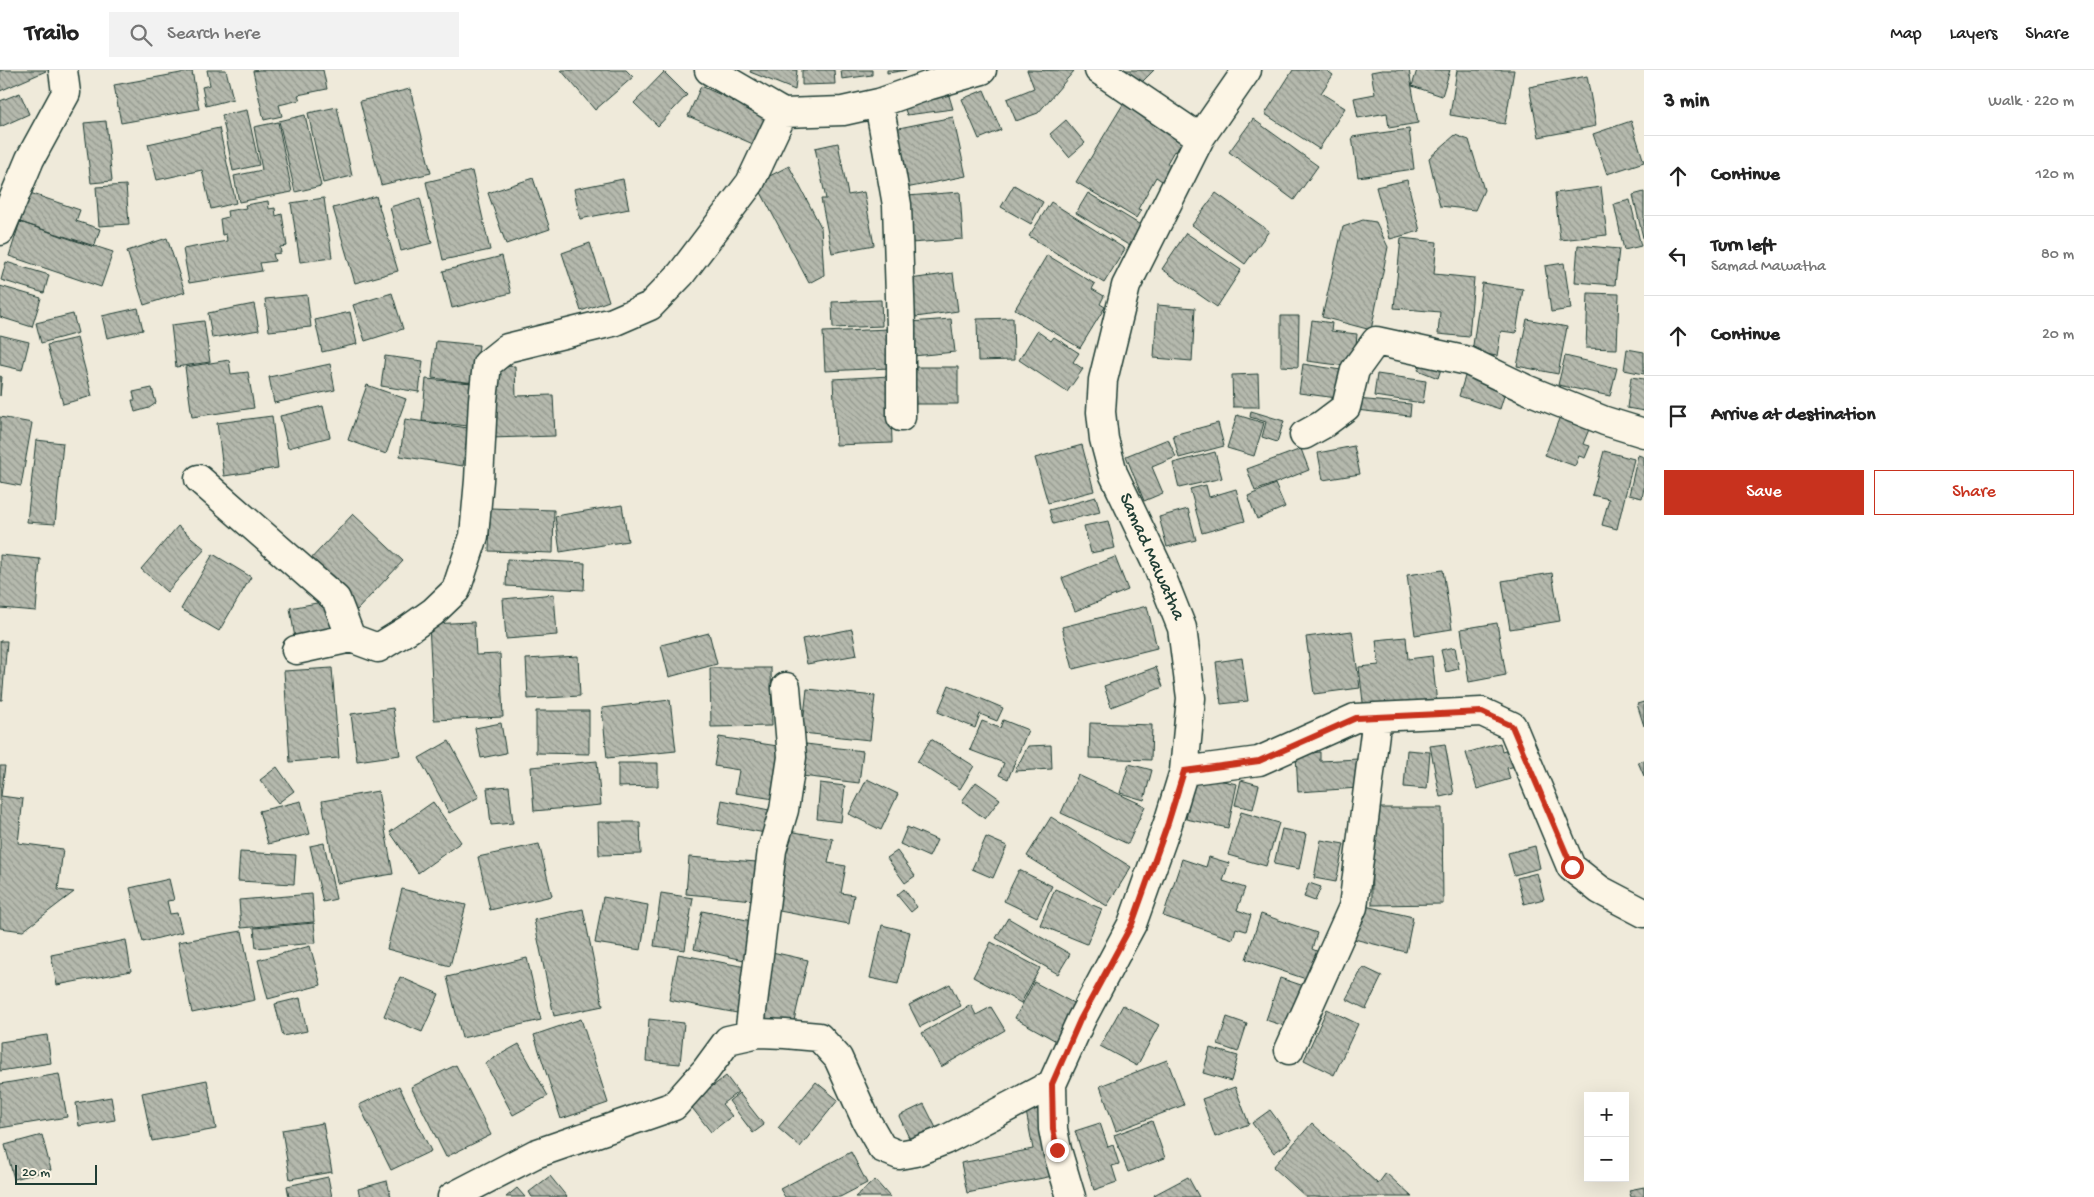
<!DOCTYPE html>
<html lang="en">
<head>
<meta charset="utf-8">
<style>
  :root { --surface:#fff; --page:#f2f2f2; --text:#222; --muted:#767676; --line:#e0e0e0; --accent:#c8321e }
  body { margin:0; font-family:"Gochi Hand",sans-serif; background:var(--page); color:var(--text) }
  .controls { position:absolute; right:15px; bottom:15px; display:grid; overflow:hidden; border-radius:0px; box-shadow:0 5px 20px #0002 }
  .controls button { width:45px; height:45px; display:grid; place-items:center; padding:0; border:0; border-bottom:1px solid var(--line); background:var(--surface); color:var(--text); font:25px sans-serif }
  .scale { position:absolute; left:15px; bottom:12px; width:82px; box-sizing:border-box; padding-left:5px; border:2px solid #1f3d34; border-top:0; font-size:14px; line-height:18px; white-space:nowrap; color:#1f3d34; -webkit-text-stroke:4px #fcf5e5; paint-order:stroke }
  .stop { position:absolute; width:15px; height:15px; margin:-11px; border:4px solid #c8321e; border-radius:50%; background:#fff }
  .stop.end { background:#c8321e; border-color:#fff; box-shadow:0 1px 5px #0008 }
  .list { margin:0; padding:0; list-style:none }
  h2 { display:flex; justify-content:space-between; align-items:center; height:65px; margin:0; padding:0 20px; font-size:21px }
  h2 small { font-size:16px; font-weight:400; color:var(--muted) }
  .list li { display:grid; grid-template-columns:32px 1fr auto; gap:15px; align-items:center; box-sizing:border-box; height:80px; padding:0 20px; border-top:1px solid var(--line) }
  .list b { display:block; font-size:19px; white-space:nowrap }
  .list p { margin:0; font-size:16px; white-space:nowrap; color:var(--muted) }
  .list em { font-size:16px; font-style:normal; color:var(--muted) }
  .actions { display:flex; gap:10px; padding:15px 20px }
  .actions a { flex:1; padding:11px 0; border:1px solid var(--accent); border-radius:0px; text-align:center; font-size:18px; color:var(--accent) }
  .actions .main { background:var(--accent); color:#fff }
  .icon { flex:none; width:28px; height:28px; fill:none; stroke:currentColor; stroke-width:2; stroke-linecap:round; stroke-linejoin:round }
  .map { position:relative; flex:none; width:1644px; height:1127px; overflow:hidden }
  header { display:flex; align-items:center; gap:30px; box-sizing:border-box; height:70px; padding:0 25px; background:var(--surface); border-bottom:1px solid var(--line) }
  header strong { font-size:24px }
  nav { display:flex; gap:28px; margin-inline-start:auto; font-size:18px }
  .search { width:350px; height:45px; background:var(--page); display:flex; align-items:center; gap:12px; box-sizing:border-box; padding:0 18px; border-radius:0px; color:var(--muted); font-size:19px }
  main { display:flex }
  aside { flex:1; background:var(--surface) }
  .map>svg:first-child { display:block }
</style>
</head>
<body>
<header>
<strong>Trailo</strong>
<div class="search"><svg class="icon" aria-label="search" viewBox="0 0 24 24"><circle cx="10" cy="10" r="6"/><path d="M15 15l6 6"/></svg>Search here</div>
<nav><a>Map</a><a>Layers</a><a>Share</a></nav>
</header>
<main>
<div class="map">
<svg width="1644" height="1127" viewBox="0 0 1644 1127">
  <defs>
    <pattern id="building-back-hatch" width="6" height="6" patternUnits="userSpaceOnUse" patternTransform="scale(1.25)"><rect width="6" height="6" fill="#b5b9ad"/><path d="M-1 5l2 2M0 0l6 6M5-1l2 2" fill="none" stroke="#93988e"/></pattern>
  </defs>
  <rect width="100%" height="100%" fill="#efeada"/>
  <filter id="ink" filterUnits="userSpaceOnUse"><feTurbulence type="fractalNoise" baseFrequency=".02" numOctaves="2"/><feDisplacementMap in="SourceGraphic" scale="10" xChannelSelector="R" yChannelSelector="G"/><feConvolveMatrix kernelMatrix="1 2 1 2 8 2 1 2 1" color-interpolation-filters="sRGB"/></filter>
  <g filter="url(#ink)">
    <path fill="url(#building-back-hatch)" stroke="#1f3d34" d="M0,0H46V1L0,21Z
      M207,0H226L233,29L206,36L202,17L210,15Z
      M259,0H323L327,19L298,25L300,30L279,35L282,46L264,50L253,1Z
      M561,0H626L633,7L595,40Z
      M751,0H797L795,20L750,2Z
      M802,0H834L835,14L802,15Z
      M841,0H872V5L842,9Z
      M887,0H908L887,3Z
      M1027,0L1074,1L1038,43L1016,51L1007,29L1034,18Z
      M1123,0H1154L1138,16Z
      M1293,0H1326L1333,5L1321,23L1345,38L1319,79L1265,44Z
      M1382,0H1409L1418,53L1389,58L1387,43L1358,48L1354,28L1375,24L1371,2Z
      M1417,0H1450L1442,26L1412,16Z
      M1457,0H1514L1505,54L1450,45Z
      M192,1L199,39L121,53L114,15Z
      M664,2L687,25L658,56L634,33Z
      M1587,6L1596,56L1539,67L1529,17Z
      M701,16L766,45L753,74L688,46Z
      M946,16L953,39L907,45L902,31Z
      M410,19L431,103L381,115L360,31Z
      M984,20L1001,60L979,69L962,29Z
      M20,23L29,44L0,57V31Z
      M1125,31L1188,70L1179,85L1174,81L1167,93L1172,95L1162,111L1156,107L1138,139L1141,140L1136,148L1076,112Z
      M337,37L352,106L323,113L308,43Z
      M247,40L259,95L233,101L222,45Z
      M305,45L321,116L295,122L279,51Z
      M953,47L966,106L906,118L894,59Z
      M1253,49L1318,96L1294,130L1229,82Z
      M1066,50L1085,73L1069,87L1050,64Z
      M106,51L112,111L91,113L84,53Z
      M1631,51L1644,92L1607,104L1593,64Z
      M278,52L292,122L239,132L234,106L262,100L254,57Z
      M219,58L236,133L211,139L202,100L157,110L148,74Z
      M1409,59L1414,99L1358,107L1352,67Z
      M1455,65L1469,70L1484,120L1475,140L1440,136L1429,88Z
      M838,73L848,125L864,122L874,175L832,183L821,129H826L815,78Z
      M789,96L821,157L824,205L809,213L756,113Z
      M472,101L490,180L443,190L426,112Z
      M533,108L550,159L506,174L488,123Z
      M623,109L629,139L580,149L574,119Z
      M1407,110L1420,161L1390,169L1376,117Z
      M126,115L129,154L99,156L96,117Z
      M1014,115L1043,132L1031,154L1001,137Z
      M1601,117L1607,165L1560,170L1555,123Z
      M960,122L963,169L911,173L907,126Z
      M1644,122V172L1633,125Z
      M30,123L80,140L76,151L100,159L94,177L20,152Z
      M1088,123L1142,156L1130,176L1076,143Z
      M1216,123L1269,161L1245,194L1192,155Z
      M376,126L398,201L355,213L333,138Z
      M324,128L332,188L300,192L291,133Z
      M420,128L432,173L401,181L390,137Z
      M1630,130L1641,176L1624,180L1614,134Z
      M268,131L269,139L275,138L276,146L282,144L287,176L280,177L281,183L273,184L275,191L260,193L262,201L189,213L183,179L227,171L226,164L222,165L220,149L228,147L227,141L246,138L245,135Z
      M1051,132L1125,179L1104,213L1029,166Z
      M1363,150L1376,152L1388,177L1371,260L1322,247L1343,157Z
      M20,152L113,182L101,217L9,186Z
      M1186,163L1241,200L1217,237L1162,199Z
      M167,168L185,222L144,235L127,181Z
      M1401,168L1437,172L1434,204L1474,208L1469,267L1438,264L1440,242L1394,238Z
      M590,173L609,231L581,241L562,183Z
      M1578,175L1619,179L1615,215L1575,212Z
      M1047,185L1095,214L1092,219L1104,226L1100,234L1105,237L1080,278L1015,239Z
      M502,186L511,223L452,238L443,201Z
      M6,192L49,205L44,223L1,210Z
      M1564,193L1571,239L1551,242L1545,196Z
      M953,203L958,241L916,247L910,209Z
      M1482,213L1523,219L1516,263L1501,261L1497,286L1472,282Z
      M0,216L41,228L32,257L0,247Z
      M392,223L403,259L365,271L353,235Z
      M1588,223L1619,224L1617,279L1586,278Z
      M307,225L311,257L269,261L265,229Z
      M881,230L882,256L833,258L832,232Z
      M254,234L259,260L212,268L208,243Z
      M1157,235L1195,238L1192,291L1154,288Z
      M138,238L143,260L107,268L102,246Z
      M350,242L357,274L322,282L315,250Z
      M73,244L78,263L41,273L36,253Z
      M1281,246H1299L1298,297L1281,296Z
      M1013,248L1014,290L978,291L977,249Z
      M951,249L955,282L913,286L910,252Z
      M1527,249L1567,257L1558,304L1517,296Z
      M1312,250L1332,253L1331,261L1357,264L1354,297L1307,291Z
      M204,251L210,292L176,297L171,255Z
      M888,259L890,298L825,301L823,262Z
      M1037,261L1051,271L1054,267L1079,283L1073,292L1083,299L1067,322L1019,290Z
      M0,265L29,272L22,300L0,295Z
      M77,268L92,326L63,334L47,275Z
      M436,271L479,275L475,313L432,308Z
      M1627,279L1644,282V304L1624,300Z
      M385,286L423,291L419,322L381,316Z
      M1565,286L1617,298L1610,326L1558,315Z
      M1423,288L1442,296L1438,308L1418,300Z
      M229,290L231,304L248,302L254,338L192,347L185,297Z
      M330,294L335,320L274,333L269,307Z
      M1303,294L1341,300L1337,328L1299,323Z
      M515,296L516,326L553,325L555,366L491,368L489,324H498L497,297Z
      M908,297H958V334H908Z
      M1466,303L1507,316L1500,339L1459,326Z
      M1258,304L1259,337H1233L1232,305Z
      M1377,304L1426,311L1423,333L1374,326Z
      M0,306L2,307L0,326Z
      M890,306L892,373L836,375L833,309Z
      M1631,307L1644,309V341L1627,338Z
      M426,309L472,313L468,356L422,351Z
      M367,315L406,329L386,384L348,370Z
      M152,318L156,333L149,338L135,342L132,330H135L133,322Z
      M1357,329L1411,334L1410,346L1356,340Z
      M323,336L330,367L288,378L280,346Z
      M1251,341L1284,351L1277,372L1262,367L1266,352L1250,347Z
      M1562,341L1592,352L1583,374L1590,376L1585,388L1579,386L1575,396L1545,385Z
      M1237,345L1264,353L1254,386L1227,378Z
      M272,346L278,398L224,406L217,353Z
      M0,347L32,353L21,416L0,412Z
      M405,349L468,358L463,396L400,386Z
      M1218,353L1224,376L1179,388L1173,365Z
      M1168,369L1176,387L1152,397L1163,423L1144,431L1126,386Z
      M36,370L63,373L55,454L27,452Z
      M1082,375L1094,421L1048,433L1035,388Z
      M1354,376L1360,404L1323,410L1318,383Z
      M1301,379L1309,400L1255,421L1247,399Z
      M1604,381L1634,389L1617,459L1602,455L1609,429L1592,425Z
      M1215,382L1222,408L1179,418L1173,393Z
      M1638,385L1644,387V418L1642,428L1629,425Z
      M1275,414L1285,437L1257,449L1248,426Z
      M1206,415L1209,427L1236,419L1245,451L1202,463L1190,419Z
      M1096,427L1100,442L1053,454L1049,440Z
      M622,435L628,471L560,482L555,446Z
      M490,438L554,440L553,483L489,481Z
      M1188,439L1196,470L1167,477L1159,447Z
      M353,444L403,491L357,540L307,493Z
      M1108,451L1115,478L1091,483L1084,456Z
      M178,456L205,479L167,522L141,499Z
      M213,484L251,507L219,561L181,539Z
      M0,485L40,489L36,541L0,538Z
      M1115,487L1128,520L1075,541L1062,508Z
      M507,489L585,493L584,520L506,516Z
      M1443,500L1452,559L1415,565L1407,505Z
      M1552,503L1560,551L1510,559L1502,511Z
      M554,524L557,565L506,569L503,529Z
      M333,530L338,560L295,568L290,538Z
      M1147,536L1157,578L1073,599L1062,557Z
      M474,552L476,585L500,584L503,647L434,650L429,554Z
      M1497,553L1506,605L1469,612L1461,559Z
      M852,559L857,585L807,594L802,569Z
      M1352,561L1360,618L1314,624L1306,567Z
      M709,563L717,594L669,607L661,575Z
      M1406,567L1408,589L1432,586L1437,634L1364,641L1359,597L1379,595L1376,570Z
      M0,571H7L2,630H0Z
      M1455,577L1459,599L1446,602L1441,580Z
      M578,586L580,626L528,629L526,589Z
      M1242,588L1248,631L1221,634L1216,592Z
      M1156,597L1163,617L1111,637L1104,616Z
      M332,598L339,688L290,692L284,601Z
      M710,598H771L772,656L711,657Z
      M949,615L1003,638L997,651L980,644L975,658L938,642Z
      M807,619L875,626L870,670L802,663Z
      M670,630L676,681L607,688L602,638Z
      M1644,632V656L1637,634Z
      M393,638L400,685L357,691L351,644Z
      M536,641H589V684L536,683Z
      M1003,650L1028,660L1008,709L999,705L1004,693L970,680L982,651L1000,658Z
      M501,653L506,683L481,688L475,658Z
      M1090,653L1152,655L1151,690L1089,688Z
      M719,667L784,677L774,729L735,723L739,700L714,696Z
      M931,669L974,696L960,719L917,692Z
      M449,671L479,727L449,743L419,688Z
      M1500,673L1502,682L1511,679L1516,696L1507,698L1510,709L1477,719L1466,683Z
      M806,674L863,681L859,713L802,706Z
      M1445,674L1454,724L1440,727L1430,676Z
      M1051,675L1052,699L1015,701L1028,676Z
      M1407,680L1430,682L1427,719L1404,717Z
      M1320,682V691L1358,689L1359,718L1298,722L1296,684Z
      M1644,690V706L1638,692Z
      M597,691L601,735L534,741L531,697Z
      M618,693H658V716L618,717Z
      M1129,694L1152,700L1144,730L1120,723Z
      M0,696H5L1,726L23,729L18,773L63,779L58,820L74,822L23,861L0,858Z
      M277,697L294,721L278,733L260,710Z
      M1078,705L1145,736L1128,774L1061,743Z
      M1195,705L1237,714L1228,758L1186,749Z
      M867,709L898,724L881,760L849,744Z
      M1241,710L1259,715L1253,739L1235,735Z
      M976,712L1000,729L985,749L962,731Z
      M820,713L845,716L841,752L817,749Z
      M509,716L513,753L491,755L487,718Z
      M378,721L393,804L337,813L322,731Z
      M722,730L769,740L765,763L718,754Z
      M301,731L310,764L268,774L259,741Z
      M433,732L461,772L418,803L390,762Z
      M1371,738H1442L1443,834L1372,835Z
      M1241,742L1279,753L1266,796L1228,785Z
      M1051,747L1131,797L1107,836L1027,786Z
      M598,752H640L641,784L599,785Z
      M907,757L937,770L929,787L900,774Z
      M1282,759L1306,764L1299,799L1274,794Z
      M789,761L833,769L828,793L846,796L841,823L854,825L849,854L774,840Z
      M986,767L1007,776L993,808L972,799Z
      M1321,770L1344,774L1336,812L1314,808Z
      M324,773L336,829L323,832L310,776Z
      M539,774L552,826L490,840L478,787Z
      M1535,776L1540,798L1514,805L1508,783Z
      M897,781L915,806L905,813L887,788Z
      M240,782L296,785L294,814L238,811Z
      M689,787L757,792L754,830L686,824Z
      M1209,787L1229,793L1223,811L1245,818L1237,840L1251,845L1246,861L1236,858L1233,869L1163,846L1182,789L1206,797Z
      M1019,800L1052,816L1037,847L1004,831Z
      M1537,803L1544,829L1524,834L1517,808Z
      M169,809L174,830L167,831L170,844L177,843L182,862L143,872L130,818Z
      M1309,813L1321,817L1315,831L1304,827Z
      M402,819L466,835L450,896L387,879Z
      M904,819L917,837L911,842L897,825Z
      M1055,819L1102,839L1087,874L1040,855Z
      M661,823L693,828L685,880L654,876Z
      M312,824L314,852L241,858L239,830Z
      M603,827L648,835L641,880L595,873Z
      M1361,835L1413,847L1406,882L1354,869Z
      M583,839L603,936L554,946L534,850Z
      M702,841L752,851L744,890L694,879Z
      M1261,844L1317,863L1312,879L1321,883L1312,911L1246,889Z
      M1008,848L1070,884L1058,904L996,868Z
      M314,853L316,873L256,878L254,858Z
      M882,855L910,862L898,914L870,908Z
      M242,861L255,930L192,943L178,872Z
      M126,870L131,901L57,915L51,885Z
      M991,872L1040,898L1021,933L973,907Z
      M310,876L321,915L268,929L258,890Z
      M772,882L808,890L793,955L758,947Z
      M678,884L746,897L737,943L669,930Z
      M527,888L541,950L462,968L447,907Z
      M1363,897L1382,906L1366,939L1346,929Z
      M400,907L439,924L422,962L384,946Z
      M1280,908L1307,917L1294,959L1266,950Z
      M1034,912L1077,935L1058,972L1015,948Z
      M950,914L961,936L920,957L909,935Z
      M300,928L307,961L283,966L275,934Z
      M971,935L976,945L991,937L1005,960L941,997L922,963Z
      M1123,935L1159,955L1137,996L1100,976Z
      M1327,939L1358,954L1334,1005L1304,990Z
      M1227,947L1247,954L1238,982L1218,975Z
      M581,949L608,1033L561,1049L534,965Z
      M649,949L684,953L680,994L646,991Z
      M47,965L51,993L0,1001V972Z
      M519,974L548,1026L513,1045L485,993Z
      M1210,978L1238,986L1231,1011L1203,1003Z
      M1167,990L1184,1035L1116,1061L1100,1016Z
      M456,995L491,1065L446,1087L411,1017Z
      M59,1004L67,1047L0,1058V1014Z
      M726,1006L738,1022L722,1034L732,1046L711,1062L689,1034Z
      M207,1010L216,1059L152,1071L142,1023Z
      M816,1012L838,1030L800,1077L778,1058Z
      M399,1016L431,1081L391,1100L359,1035Z
      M1235,1017L1249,1054L1215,1067L1202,1029Z
      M739,1023L764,1055L753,1063L729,1031Z
      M111,1027L115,1050L79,1056L76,1033Z
      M924,1034L936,1058L910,1070L899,1046Z
      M1041,1039L1053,1106L967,1123L961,1093L1033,1079L1026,1041Z
      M1270,1040L1292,1070L1274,1083L1252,1053Z
      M1152,1051L1165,1088L1128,1102L1114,1065Z
      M323,1053L332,1102L290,1109L282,1060Z
      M1100,1053L1108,1077L1113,1075L1119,1094L1112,1096L1117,1112L1094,1120L1075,1061Z
      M1312,1053L1378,1114L1386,1103L1412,1127H1306L1273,1097Z
      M42,1065L51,1100L14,1109L5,1075Z
      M851,1082L867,1113L840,1127H785L780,1119Z
      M550,1106L567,1127H532L529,1122Z
      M328,1107L332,1127H289L287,1116Z
      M1188,1107L1199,1127H1155L1154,1125Z
      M875,1110L890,1127H855Z
      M387,1111L391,1127H360L358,1119Z
      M1644,1117V1127H1631L1629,1120Z
      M517,1118L525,1127H506Z"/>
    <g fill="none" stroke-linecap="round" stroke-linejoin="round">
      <defs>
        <path id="minor" d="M709,0L783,43L843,41L879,33L930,15L982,0
          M1099,0L1200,68
          M879,33L897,135L901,257V347
          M0,161L30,89L66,23L63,0
          M1304,365L1322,355L1346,337L1355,300L1376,271L1468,291L1526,319L1605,351L1644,363
          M199,409L336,529L351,568
          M296,580L351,568L378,578L409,559L433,542L456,520L474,466L479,410L483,330L487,294L507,278L613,252L650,236L681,204L750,113L783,43
          M1184,701L1259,691L1355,648L1482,642L1512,656L1571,797L1600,820L1644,843
          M749,965L772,780L784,740L792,687L786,617
          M1289,980L1353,837L1377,647
          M452,1127L535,1084L674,1036L706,1000L728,970L759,963L785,964L819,967L838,988L866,1050L882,1078L899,1085L915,1082L945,1070L1052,1014
          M1071,1127L1057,1080L1053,1059L1052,1014L1081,950L1132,854L1168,753L1184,701L1191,628L1182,558L1157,495L1113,403L1104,369L1101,342L1103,310L1126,216L1200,68L1247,0"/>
      </defs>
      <use href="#minor" stroke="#1f3d34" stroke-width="31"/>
      <use href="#minor" stroke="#fcf5e5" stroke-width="28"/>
    </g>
  </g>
  <g fill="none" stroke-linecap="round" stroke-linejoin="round" filter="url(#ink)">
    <path stroke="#c8321e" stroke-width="6" d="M1057,1080L1053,1059L1052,1014L1080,950L1132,854L1168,753L1184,701L1259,691L1356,648L1482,642L1512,656L1572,797"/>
  </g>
  <g text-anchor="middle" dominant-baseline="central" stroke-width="4.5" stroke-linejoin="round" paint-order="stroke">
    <g font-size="19" fill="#1f3d34" stroke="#fcf5e5">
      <text transform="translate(1151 487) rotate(66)">Samad Mawatha</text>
    </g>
  </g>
</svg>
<div class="controls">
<button>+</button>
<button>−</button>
</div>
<div class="scale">20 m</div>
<div class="stop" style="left:1572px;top:797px"></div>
<div class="stop end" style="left:1057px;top:1080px"></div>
</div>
<aside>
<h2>3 min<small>Walk · 220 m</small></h2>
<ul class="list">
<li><svg class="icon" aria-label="ahead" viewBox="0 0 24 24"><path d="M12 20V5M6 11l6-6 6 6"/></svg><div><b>Continue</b></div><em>120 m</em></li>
<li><svg class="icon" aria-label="left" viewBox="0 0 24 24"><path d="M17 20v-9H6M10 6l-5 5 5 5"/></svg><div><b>Turn left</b><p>Samad Mawatha</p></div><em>80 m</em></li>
<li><svg class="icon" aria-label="ahead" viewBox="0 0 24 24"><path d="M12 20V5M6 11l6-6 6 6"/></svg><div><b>Continue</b></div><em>20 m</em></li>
<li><svg class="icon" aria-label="arrive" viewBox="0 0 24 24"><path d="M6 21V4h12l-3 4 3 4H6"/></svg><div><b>Arrive at destination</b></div></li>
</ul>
<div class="actions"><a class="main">Save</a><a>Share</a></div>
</aside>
</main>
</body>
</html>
